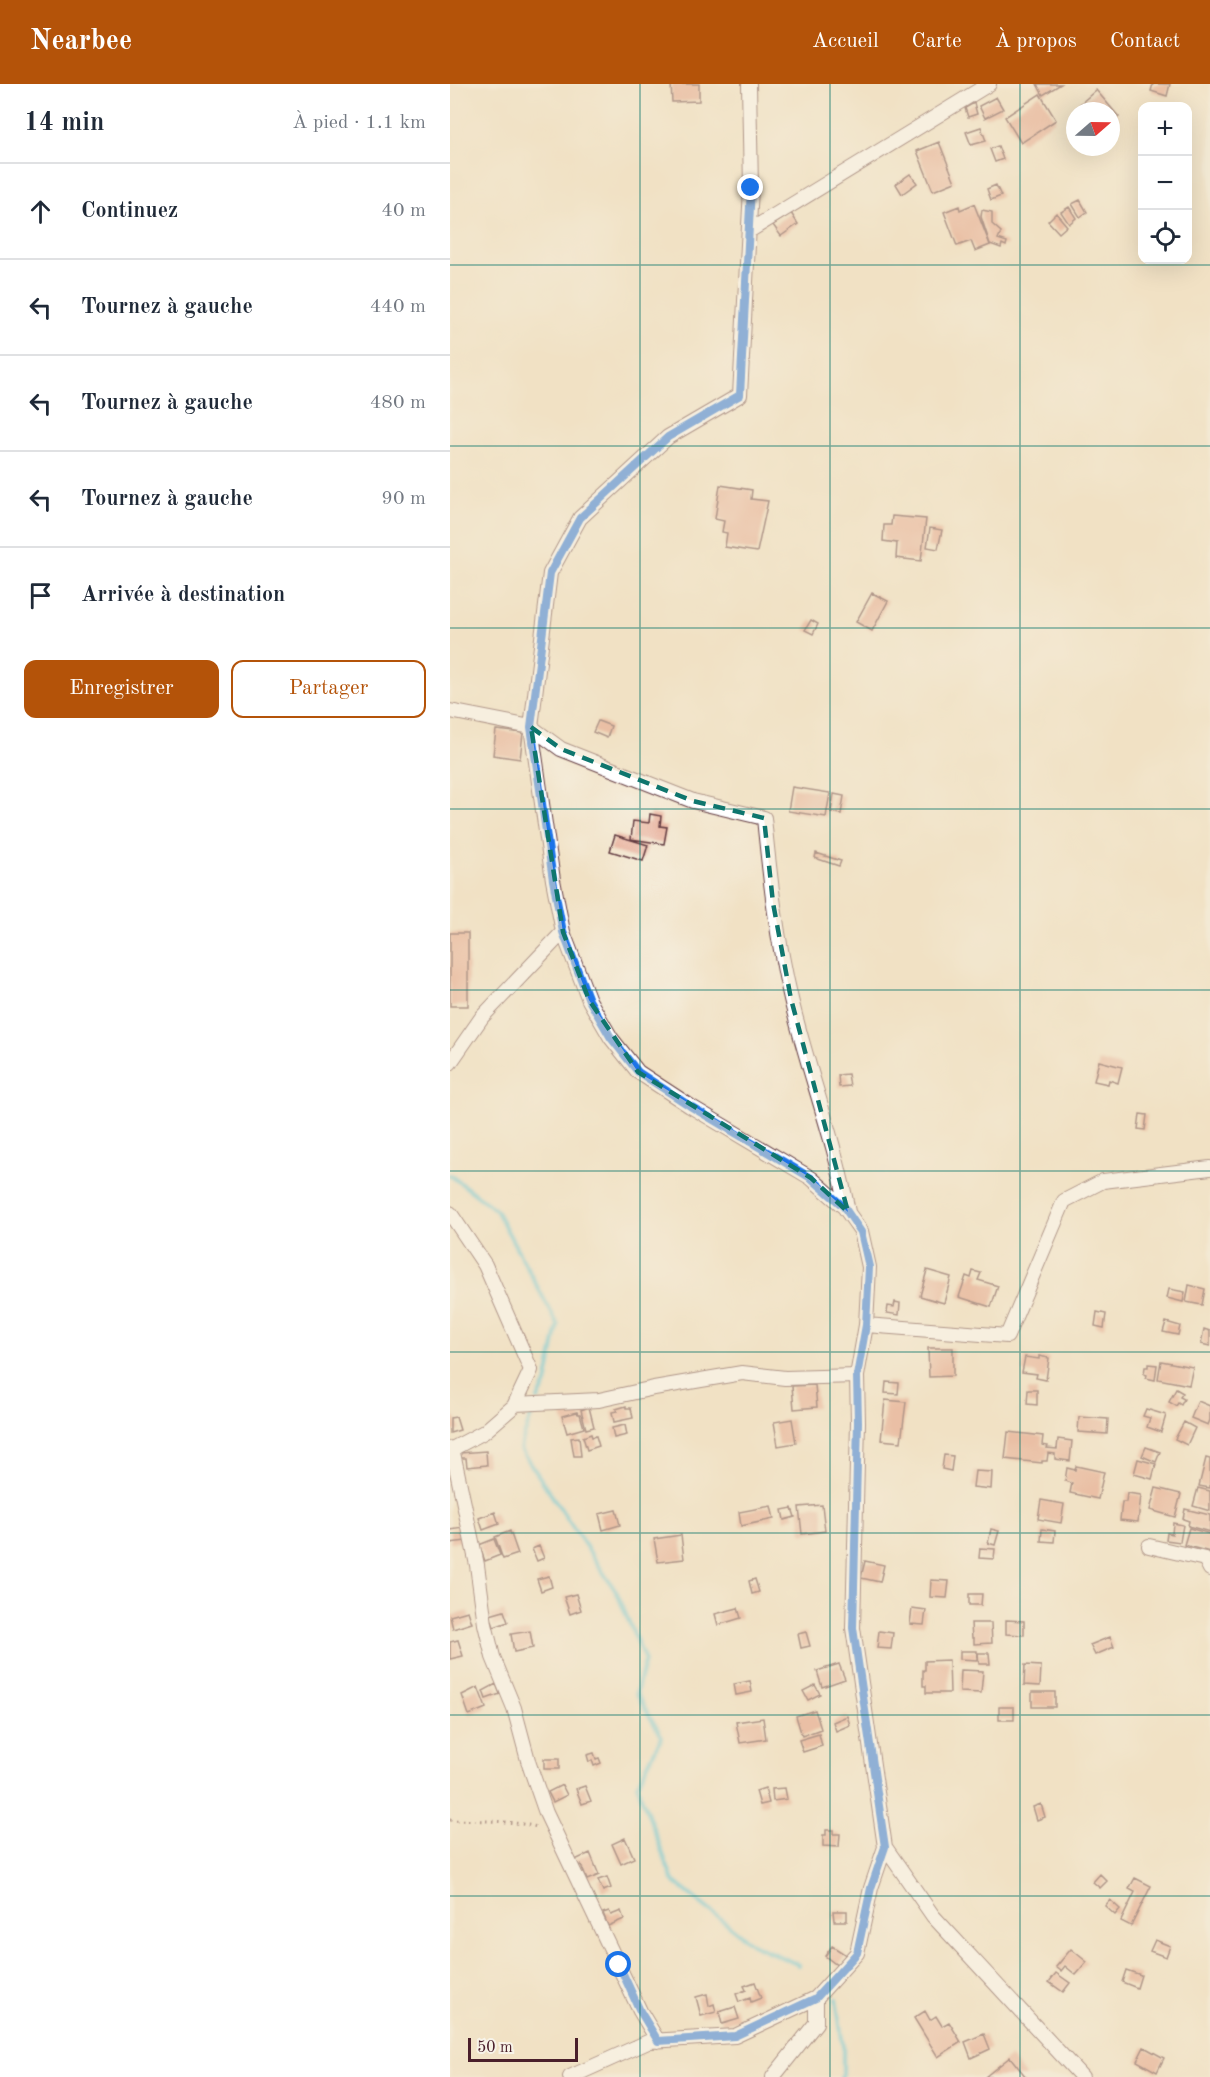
<!DOCTYPE html>
<html lang="fr">
<head>
<meta charset="utf-8">
<style>
  :root { --surface:#fff; --page:#f2f2f3; --text:#1f2937; --muted:#747a83; --line:#e0e1e3; --accent:#b45309 }
  body { margin:0; font-family:"Old Standard TT",serif; background:var(--page); color:var(--text) }
  .controls { position:absolute; right:18px; top:18px; display:grid; overflow:hidden; border-radius:12px; box-shadow:0 6px 24px #0002 }
  .controls button { width:54px; height:54px; display:grid; place-items:center; padding:0; border:0; border-bottom:2px solid var(--line); background:var(--surface); color:var(--text); font:30px sans-serif }
  .compass { position:absolute; left:616px; top:18px; width:54px; height:54px; border-radius:50%; background:var(--surface); box-shadow:0 6px 24px #0002; rotate:70deg }
  .scale { position:absolute; left:18px; bottom:15px; width:110px; box-sizing:border-box; padding-left:6px; border:3px solid #4a1f2b; border-top:0; font-size:16px; line-height:21px; white-space:nowrap; color:#4a1f2b; -webkit-text-stroke:4px #f7f3e8; paint-order:stroke }
  .stop { position:absolute; width:18px; height:18px; margin:-14px; border:4px solid #1a73e8; border-radius:50%; background:#fff }
  .stop.end { background:#1a73e8; border-color:#fff; box-shadow:0 2px 6px #0008 }
  .list { margin:0; padding:0; list-style:none }
  h2 { display:flex; justify-content:space-between; align-items:center; height:78px; margin:0; padding:0 24px; font-size:26px }
  h2 small { font-size:20px; font-weight:400; color:var(--muted) }
  .list li { display:grid; grid-template-columns:39px 1fr auto; gap:18px; align-items:center; box-sizing:border-box; height:96px; padding:0 24px; border-top:2px solid var(--line) }
  .list b { display:block; font-size:22px; white-space:nowrap }
  .list em { font-size:20px; font-style:normal; color:var(--muted) }
  .actions { display:flex; gap:12px; padding:18px 24px }
  .actions a { flex:1; padding:14px 0; border:2px solid var(--accent); border-radius:12px; text-align:center; font-size:21px; color:var(--accent) }
  .actions .main { background:var(--accent); color:#fff }
  .icon { flex:none; width:33px; height:33px; fill:none; stroke:currentColor; stroke-width:2; stroke-linecap:round; stroke-linejoin:round }
  .map { position:relative; flex:none; width:760px; height:1993px; overflow:hidden }
  header { display:flex; align-items:center; gap:36px; box-sizing:border-box; height:84px; padding:0 30px; background:var(--accent); color:#fff }
  header strong { font-size:28px }
  nav { display:flex; gap:33px; margin-inline-start:auto; font-size:21px }
  main { display:flex }
  aside { flex:1; background:var(--surface) }
  .map>svg:first-child { display:block }
</style>
</head>
<body>
<header>
<strong>Nearbee</strong>
<nav><a>Accueil</a><a>Carte</a><a>À propos</a><a>Contact</a></nav>
</header>
<main>
<aside>
<h2>14 min<small>À pied · 1.1 km</small></h2>
<ul class="list">
<li><svg class="icon" aria-label="ahead" viewBox="0 0 24 24"><path d="M12 20V5M6 11l6-6 6 6"/></svg><div><b>Continuez</b></div><em>40 m</em></li>
<li><svg class="icon" aria-label="left" viewBox="0 0 24 24"><path d="M17 20v-9H6M10 6l-5 5 5 5"/></svg><div><b>Tournez à gauche</b></div><em>440 m</em></li>
<li><svg class="icon" aria-label="left" viewBox="0 0 24 24"><path d="M17 20v-9H6M10 6l-5 5 5 5"/></svg><div><b>Tournez à gauche</b></div><em>480 m</em></li>
<li><svg class="icon" aria-label="left" viewBox="0 0 24 24"><path d="M17 20v-9H6M10 6l-5 5 5 5"/></svg><div><b>Tournez à gauche</b></div><em>90 m</em></li>
<li><svg class="icon" aria-label="arrive" viewBox="0 0 24 24"><path d="M6 21V4h12l-3 4 3 4H6"/></svg><div><b>Arrivée à destination</b></div></li>
</ul>
<div class="actions"><a class="main">Enregistrer</a><a>Partager</a></div>
</aside>
<div class="map">
<svg width="760" height="1993" viewBox="0 0 760 1993">
  <rect width="100%" height="100%" fill="#f7f3e8"/>
  <filter id="ink" filterUnits="userSpaceOnUse"><feTurbulence type="fractalNoise" baseFrequency=".0167" numOctaves="2"/><feDisplacementMap in="SourceGraphic" scale="12" xChannelSelector="R" yChannelSelector="G"/><feConvolveMatrix kernelMatrix="1 2 1 2 8 2 1 2 1" color-interpolation-filters="sRGB"/></filter>
  <filter id="wash" filterUnits="userSpaceOnUse"><feTurbulence type="fractalNoise" baseFrequency=".008" numOctaves="4" result="noise"/><feDisplacementMap in="SourceGraphic" scale="24" xChannelSelector="R" yChannelSelector="G"/><feGaussianBlur stdDeviation="1.35" result="paint"/><feColorMatrix in="noise" values="0 0 0 0 0 0 0 0 0 0 0 0 0 0 0 0 0 1.4 0 .05"/><feComposite in="paint" operator="in"/></filter>
  <g filter="url(#wash)">
    <rect width="100%" height="100%" fill="#f1e1c4"/>
    <g fill="none" stroke-linecap="round" stroke-linejoin="round">
      <path stroke="#5cc4d8" stroke-width="4.5" d="M0,1091L46,1126L108,1241L96,1300L88,1315
        M84,1323L70,1364L167,1509L195,1577L186,1609L212,1653L187,1701L223,1797L302,1860L349,1881
        M386,1915L393,1962V1990L391,1993"/>
    </g>
    <g id="blocks">
      <path fill="#e2957e" d="M221,0H249V17L222,18Z
        M587,0H611L593,11Z
        M703,0H720L717,12L701,7Z
        M646,6L669,33L661,39V27H635L629,21Z
        M590,10L606,36L571,59L555,33Z
        M546,13L553,25L535,34L529,22Z
        M524,19L527,30L518,33L515,24Z
        M531,43L536,57L521,61L516,48Z
        M489,58L505,98L483,107L467,67Z
        M548,62L553,75L545,78L540,65Z
        M460,90L467,99L452,110L446,100Z
        M546,101L551,112L541,116L537,105Z
        M630,116L637,128L630,133L622,120Z
        M524,120L540,161L525,167L521,157L507,162L494,128L509,122L510,126Z
        M619,123L626,134L619,140L611,128Z
        M532,126L542,128V140L551,148L548,155L557,158L556,162L552,160L551,164L540,160L531,133Z
        M341,129L348,140L331,152L323,141Z
        M606,129L617,142L609,149L598,137Z
        M270,401L302,406L301,415L318,417L307,468L275,463L277,449L272,448L274,437L265,435Z
        M442,432L476,435L471,477L446,474L447,459L433,457L434,441H441Z
        M480,444L492,446L488,465L477,463Z
        M422,509L438,517L422,547L406,538Z
        M361,536L368,540L363,550L355,546Z
        M148,637L161,642L157,654L143,648Z
        M46,646L73,649L70,675L43,671Z
        M342,703L380,709L376,733L338,727Z
        M384,710L394,712L391,730L381,728Z
        M200,730L211,732L210,742L217,743L214,760L181,755L183,737L199,739Z
        M165,751L198,761L193,777L160,767Z
        M366,769L391,777L389,782L365,774Z
        M0,849H18V922H0Z
        M649,977L672,983L668,999L659,996L658,1000L644,997Z
        M398,990L400,1002L389,1003L388,991Z
        M690,1030L697,1031L695,1046L688,1045Z
        M477,1186L501,1193L494,1219L470,1212Z
        M523,1187L531,1189L528,1196L548,1202L541,1223L509,1213L516,1192L521,1194Z
        M739,1201L755,1205L752,1221L736,1218Z
        M719,1205L735,1208L733,1218L717,1214Z
        M445,1218L450,1219L449,1231L437,1229L438,1222L444,1223Z
        M647,1228L656,1230L654,1244L645,1242Z
        M716,1238L730,1242L728,1251L713,1248Z
        M754,1245L760,1247V1262L751,1260Z
        M478,1264H503V1292L479,1293Z
        M589,1272L599,1274L596,1296L586,1294L587,1290L572,1288L575,1273L589,1275Z
        M711,1277L743,1283L739,1301L708,1295Z
        M698,1280L707,1281L705,1296L696,1294L697,1291L694,1290L695,1283H698Z
        M436,1298L449,1299L448,1310L435,1309Z
        M365,1301L367,1323L344,1325L342,1302Z
        M726,1305L733,1309L730,1313L734,1315L731,1321L728,1319L726,1322L719,1318Z
        M578,1306H587V1321L577,1320Z
        M435,1316L456,1318L451,1358L431,1356Z
        M748,1317L760,1322V1336L758,1341L741,1334Z
        M176,1322V1324H181L183,1334L164,1338L162,1328L167,1327L166,1325Z
        M139,1323L144,1343L136,1345L131,1326Z
        M696,1325L716,1331L711,1348L697,1343L700,1334L693,1332Z
        M127,1328L128,1330H130L134,1344L117,1349L112,1332Z
        M6,1333L10,1346L0,1349V1334Z
        M629,1333L658,1335L657,1350L628,1348Z
        M342,1335L346,1359L328,1362L324,1338Z
        M734,1338L745,1344L737,1361L725,1355Z
        M175,1341L177,1351L164,1354L162,1344Z
        M558,1348L593,1352L592,1361L598,1362L597,1364L607,1365L608,1355L622,1357L620,1377L605,1375V1370L598,1369L597,1377H592V1379L555,1375Z
        M141,1350L142,1353L146,1352L149,1362L137,1366L133,1353Z
        M129,1353L131,1372H124L121,1354Z
        M696,1363L710,1368L706,1378L692,1372Z
        M36,1367L37,1381L17,1383L16,1374H11L10,1369Z
        M494,1371L503,1372L501,1387L492,1385Z
        M756,1374L760,1375V1404L749,1402Z
        M688,1375L706,1380L702,1395L684,1390Z
        M626,1382L654,1388L648,1415L620,1409L622,1399L615,1397L617,1384L625,1386Z
        M525,1387L542,1388L541,1405L523,1403Z
        M706,1404L731,1410L725,1433L700,1426Z
        M748,1404L760,1407V1427L743,1422Z
        M677,1409L691,1411L688,1438L670,1436L672,1418H676Z
        M591,1416L614,1420L611,1439L588,1435Z
        M372,1421L375,1447L352,1450L349,1423Z
        M321,1422L324,1435L291,1442L289,1428Z
        M342,1424L345,1433L334,1436L332,1426Z
        M735,1425L760,1431V1448L738,1442L739,1437L733,1435Z
        M166,1426L170,1441L153,1446L149,1430Z
        M45,1428L49,1440L33,1446L29,1434Z
        M723,1439L733,1441L730,1458L716,1456L717,1449L722,1450Z
        M14,1444L16,1457L0,1459V1446Z
        M739,1444L760,1450V1468L734,1461Z
        M541,1445L549,1447L545,1461L538,1459Z
        M592,1445L605,1447L604,1458L591,1457Z
        M60,1447L68,1470L53,1475L45,1453Z
        M231,1451L234,1475L208,1478L204,1455Z
        M44,1455L50,1471L35,1477L29,1461Z
        M89,1462L94,1474L87,1477L82,1465Z
        M530,1464L545,1465L544,1475L529,1474Z
        M415,1477L434,1481L430,1498L411,1494Z
        M99,1492L102,1503L91,1507L87,1495Z
        M305,1495L309,1508L302,1510L299,1497Z
        M481,1496L499,1497L497,1514L480,1513Z
        M126,1510L131,1526L120,1530L114,1513Z
        M519,1510H532L531,1521H519Z
        M288,1524L291,1534L268,1541L265,1530Z
        M462,1524L476,1526L474,1541L460,1540Z
        M18,1527L22,1539L3,1545L0,1532Z
        M54,1527L58,1538L44,1543L40,1531Z
        M556,1536L574,1537V1551L556,1550Z
        M521,1539H541L542,1559L524,1560V1554H522Z
        M80,1547L83,1564L64,1568L61,1550Z
        M429,1547L443,1549L441,1565L427,1564Z
        M356,1548L360,1562L351,1564L348,1550Z
        M660,1553L664,1563L645,1571L640,1561Z
        M8,1556L13,1572L0,1575V1558Z
        M510,1567H527V1576L510,1575Z
        M528,1569H539L540,1580H529Z
        M499,1576L500,1609H476V1602H473V1586H475V1577Z
        M389,1580L395,1595L372,1603L367,1587Z
        M575,1581L591,1582L590,1602L574,1601Z
        M511,1586L533,1587L531,1609L510,1608Z
        M300,1597L302,1608L286,1611L284,1600Z
        M46,1600L50,1610L36,1615L33,1607Z
        M365,1601L370,1610L358,1616L353,1607Z
        M28,1603L36,1624L19,1631L12,1611Z
        M582,1608H605V1623H582Z
        M549,1623H564V1636H549Z
        M365,1626L371,1645L352,1652L346,1632Z
        M397,1632L400,1641L386,1647L383,1638Z
        M313,1634L316,1655L290,1659L286,1638Z
        M369,1650L372,1662L353,1668L349,1656Z
        M144,1669L146,1675L149,1674L151,1679L144,1682L142,1676L139,1678L137,1671Z
        M94,1675H109V1685H94Z
        M112,1701L117,1711L103,1718L98,1708Z
        M135,1702L141,1717L132,1720L126,1705Z
        M315,1704L319,1719L310,1721L306,1707Z
        M335,1704L337,1715L323,1717L322,1705Z
        M591,1720L595,1733L587,1736L583,1723Z
        M376,1746H383V1750H390L389,1763L373,1762V1751H376Z
        M175,1754L184,1774L171,1780L162,1760Z
        M140,1769L149,1791L137,1796L131,1781L128,1782L125,1776Z
        M650,1790L657,1797L650,1804L643,1798Z
        M157,1793L161,1804L153,1807L148,1796Z
        M685,1794L701,1802L681,1842L671,1837L685,1808L679,1805Z
        M660,1816L670,1825L665,1831L655,1822Z
        M159,1827L161,1831L171,1827L174,1835L158,1842L153,1829Z
        M383,1827H397V1837H384Z
        M705,1856L720,1862L716,1873L700,1867Z
        M382,1862L396,1871L388,1882L375,1872Z
        M621,1865L637,1878L626,1891L615,1882L611,1887L606,1883Z
        M676,1886L691,1891L687,1904L672,1898Z
        M606,1889L620,1899L613,1908L599,1898Z
        M305,1898L311,1914L301,1918L300,1914L289,1918L286,1910L296,1906L294,1902Z
        M257,1910L259,1922L264,1920L266,1928L251,1932L246,1913Z
        M285,1923L289,1935L272,1940L269,1928Z
        M475,1927L480,1936L486,1932L492,1942L499,1938L511,1958L488,1973L464,1934Z
        M534,1950L540,1965L521,1974L515,1958Z
        M694,1963L714,1974L707,1988L687,1977Z
        M560,1973L576,1993H535Z"/>
    </g>
  </g>
  <g filter="url(#ink)">
    <use href="#blocks" fill-opacity="0" stroke="#633c42" stroke-width="1.5"/>
    <g fill="none" stroke-linecap="round" stroke-linejoin="round">
      <defs>
        <path id="minor" d="M299,0L301,104L290,311L218,353L130,434L100,489L81,643L103,796L113,848L139,916L161,954L188,988L240,1022L361,1094L394,1123L411,1147L419,1183L416,1241L407,1292L408,1338L403,1544L435,1763L421,1804L407,1869L366,1914V1939L323,1993
          M299,147L539,0
          M0,627L81,643L111,665L243,717L314,734C320,795 327,856 341,915C358,987 385,1056 398,1128
          M0,979L32,933L113,848
          M0,1129L35,1181L81,1286L64,1322L34,1348L0,1366
          M416,1241L557,1252L614,1117L653,1097L760,1084
          M65,1320L149,1316L204,1304L292,1289L335,1294L407,1292
          M2,1364L27,1481L35,1540L43,1573L64,1624L79,1680L96,1729L190,1927L208,1957
          M699,1462L755,1475L760,1485
          M435,1763L483,1832L632,1993
          M120,1993L200,1957L285,1952L366,1914"/>
      </defs>
      <use href="#minor" stroke="#633c42" stroke-width="16"/>
      <path stroke="#633c42" stroke-width="3" stroke-dasharray="1.5 4.5" stroke-linecap="butt" d="M0,1736C29,1737 59,1736 87,1743"/>
      <use href="#minor" stroke="#fff" stroke-width="14"/>
    </g>
  </g>
  <g fill="none" stroke-linecap="round" stroke-linejoin="round" filter="url(#ink)">
    <path stroke="#1a73e8" stroke-width="8" d="M169,1881L190,1927L208,1957L285,1952L366,1914L407,1869L421,1804L435,1763L403,1544L408,1338L407,1292L416,1241L419,1183L411,1148L394,1123L361,1094L240,1022L188,988L161,954L139,916L113,848L103,796L81,643L100,489L130,434L218,353L290,311L301,104"/>
  </g>
  <path d="M0 0H760V1993H0ZM81,643L111,665L243,717L314,734L323,819L341,915L398,1128L361,1094L188,988L139,916L113,848Z" fill="#f1e1c4" fill-opacity=".55" fill-rule="evenodd"/>
  <path fill="none" stroke="#0f766e" stroke-width="4.5" stroke-dasharray="12 8" stroke-linejoin="round" d="M81,643L111,665L243,717L314,734L323,819L341,915L398,1128L361,1094L188,988L139,916L113,848Z"/>
  <path fill="none" stroke="#0f766e" stroke-width="1.5" stroke-opacity="0.55" d="M190,0V1993M380,0V1993M570,0V1993M0,181H760M0,362H760M0,544H760M0,725H760M0,906H760M0,1087H760M0,1268H760M0,1449H760M0,1631H760M0,1812H760"/>
</svg>
<div class="controls">
<button>+</button>
<button>−</button>
<button><svg class="icon" aria-label="locate" viewBox="0 0 24 24"><circle cx="12" cy="12" r="6"/><path d="M12 2v4M12 18v4M2 12h4M18 12h4"/></svg></button>
</div>
<svg class="compass" viewBox="-18 -18 36 36"><path d="M0-13l5 13h-10z" fill="#e53935"/><path d="M0 13l5-13h-10z" fill="#747a83"/></svg>
<div class="scale">50 m</div>
<div class="stop" style="left:169px;top:1881px"></div>
<div class="stop end" style="left:301px;top:104px"></div>
</div>
</main>
</body>
</html>
